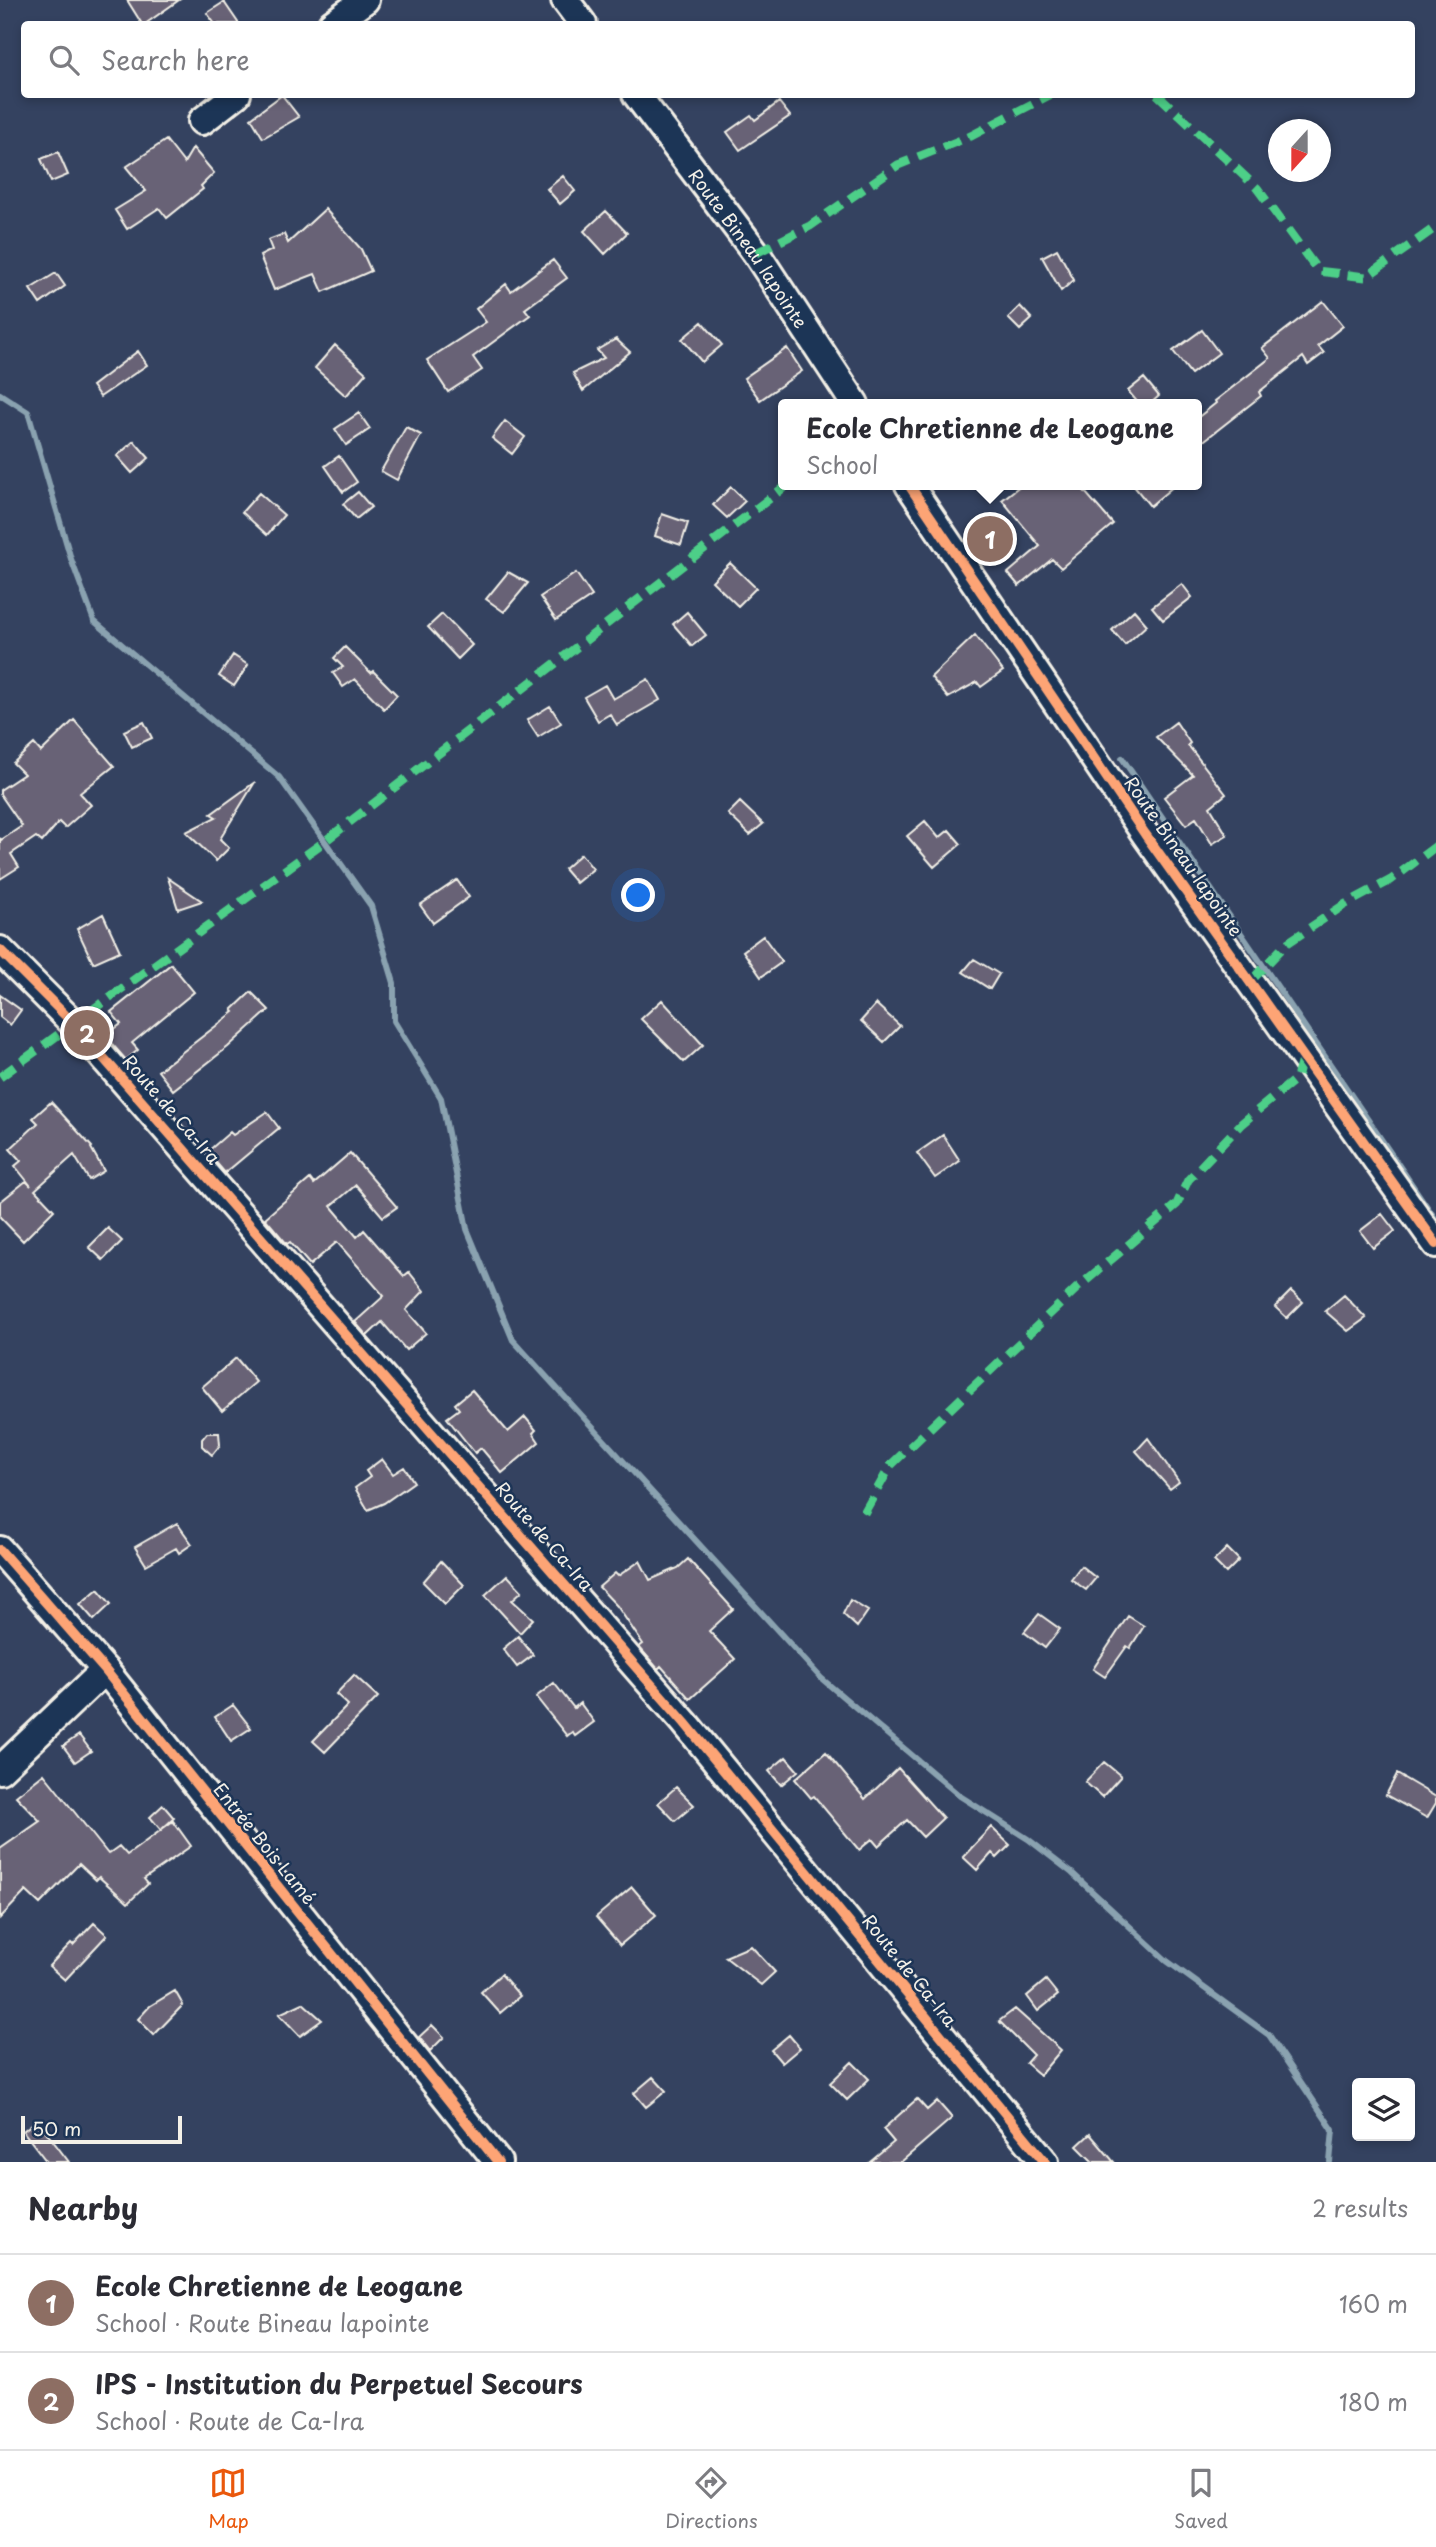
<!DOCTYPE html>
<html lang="en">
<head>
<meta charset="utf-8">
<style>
  :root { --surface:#fff; --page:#f7f7f7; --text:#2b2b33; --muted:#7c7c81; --line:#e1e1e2; --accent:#ea580c }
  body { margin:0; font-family:"Playpen Sans",sans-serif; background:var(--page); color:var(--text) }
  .controls { position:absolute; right:21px; bottom:21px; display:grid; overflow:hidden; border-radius:7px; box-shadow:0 4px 10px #0003 }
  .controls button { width:63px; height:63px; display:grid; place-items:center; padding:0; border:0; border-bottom:2px solid var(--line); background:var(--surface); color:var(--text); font:35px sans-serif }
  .compass { position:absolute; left:1268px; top:119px; width:63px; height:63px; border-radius:50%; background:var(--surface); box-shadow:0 4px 10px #0003; rotate:201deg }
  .scale { position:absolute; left:21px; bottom:18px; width:161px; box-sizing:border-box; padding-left:7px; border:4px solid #f4f1e8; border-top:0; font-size:19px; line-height:24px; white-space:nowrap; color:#f4f1e8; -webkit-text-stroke:5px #1d3557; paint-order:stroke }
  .you { position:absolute; left:639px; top:896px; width:24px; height:24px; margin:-18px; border:5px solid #fff; border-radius:50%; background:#1a73e8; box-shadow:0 0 0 10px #1a73e833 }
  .badge { display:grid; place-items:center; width:46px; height:46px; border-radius:50%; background:var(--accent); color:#fff; font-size:23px; font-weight:700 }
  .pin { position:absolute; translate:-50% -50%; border:4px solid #fff; box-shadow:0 2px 7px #0006 }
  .popup { position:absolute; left:778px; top:399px; width:424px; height:91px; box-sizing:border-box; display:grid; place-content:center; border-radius:7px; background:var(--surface); filter:drop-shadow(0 2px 5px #0005); font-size:23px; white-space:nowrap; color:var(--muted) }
  .popup b { font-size:26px; color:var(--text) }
  .popup::after { content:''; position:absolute; left:50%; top:100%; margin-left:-14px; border:14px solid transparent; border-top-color:var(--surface) }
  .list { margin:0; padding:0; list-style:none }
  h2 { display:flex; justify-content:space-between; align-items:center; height:91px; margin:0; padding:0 28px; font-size:30px }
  h2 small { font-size:23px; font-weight:400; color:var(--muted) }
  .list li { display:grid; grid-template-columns:46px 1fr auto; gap:21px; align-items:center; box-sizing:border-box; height:98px; padding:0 28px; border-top:2px solid var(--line) }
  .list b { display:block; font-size:26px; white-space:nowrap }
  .list p { margin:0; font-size:23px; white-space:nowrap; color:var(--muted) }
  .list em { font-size:23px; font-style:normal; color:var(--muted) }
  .icon { flex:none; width:38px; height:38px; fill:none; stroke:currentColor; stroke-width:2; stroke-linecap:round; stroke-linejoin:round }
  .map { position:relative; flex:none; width:1436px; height:2162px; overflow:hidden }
  .search { position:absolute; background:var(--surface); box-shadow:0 4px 10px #0003; left:21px; right:21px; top:21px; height:77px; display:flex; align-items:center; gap:18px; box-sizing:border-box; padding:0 24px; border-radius:7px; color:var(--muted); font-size:26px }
  .sheet { height:287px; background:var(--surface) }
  nav { display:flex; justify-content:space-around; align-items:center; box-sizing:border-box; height:98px; border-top:2px solid var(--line); background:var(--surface); font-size:19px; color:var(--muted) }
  nav a { display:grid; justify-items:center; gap:4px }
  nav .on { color:var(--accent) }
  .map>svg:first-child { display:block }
</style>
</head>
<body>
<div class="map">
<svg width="1436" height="2162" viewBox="0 0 1436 2162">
  <rect width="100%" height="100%" fill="#344260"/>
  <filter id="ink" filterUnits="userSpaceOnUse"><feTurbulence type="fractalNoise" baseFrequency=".0143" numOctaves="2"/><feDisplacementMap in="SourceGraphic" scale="14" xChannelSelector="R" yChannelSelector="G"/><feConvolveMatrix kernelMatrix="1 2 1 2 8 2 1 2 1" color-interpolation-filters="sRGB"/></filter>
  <g filter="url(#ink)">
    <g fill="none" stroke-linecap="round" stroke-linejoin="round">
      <path stroke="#8aa2b0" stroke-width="6" d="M0,394L28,412L71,559L94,621L279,777L371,906L394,983V1021L441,1098L467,1229L513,1340L821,1678L960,1796L1028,1839L1072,1873L1167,1961L1269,2035L1333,2130L1330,2162
        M1122,758L1436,1220"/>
    </g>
    <path fill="#686276" stroke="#f4f1e8" stroke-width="2" d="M127,0H179L145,24H142Z
      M224,2L239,24H215L207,13Z
      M282,95L299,117L263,138L251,118Z
      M779,102L790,116L740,150L727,132L751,115L755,120Z
      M166,140L184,163L193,148L214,173L201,186L203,189L167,218L159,208L127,229L115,210L146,191L126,167Z
      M58,152L68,175L51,182L41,159Z
      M563,176L575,191L560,204L547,189Z
      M325,209L361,249L371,271L323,292L315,274L274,290L260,256L272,250L268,240L284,234L288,243Z
      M606,211L627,233L605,254L584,231Z
      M1057,249L1074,280L1061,291L1042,257Z
      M553,260L567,278L525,309L530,315L473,357L482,370L448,392L427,360L486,322L476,309L506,284L511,291Z
      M56,273L65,286L40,304L30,289Z
      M1323,301L1343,326L1318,346L1324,353L1308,365L1303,357L1259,392L1261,396L1196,447V419L1216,403L1215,401L1270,358L1262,348Z
      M1020,306L1032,319L1020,330L1008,318Z
      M702,322L722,345L702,362L682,339Z
      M1202,330L1219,353L1191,374L1173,351Z
      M616,339L630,352L583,391L573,373L604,358L597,350Z
      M335,345L366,373L346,396L315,368Z
      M787,348L802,371L760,400L744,378Z
      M138,351L147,365L100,397L92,386Z
      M1144,378L1159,396L1150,404H1139L1128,391Z
      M359,413L370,429L346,445L335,429Z
      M505,421L525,437L512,454L492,438Z
      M406,427L421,435L397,480L381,471Z
      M134,441L149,458L132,473L117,456Z
      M339,456L357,482L343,492L325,466Z
      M1021,485H1079L1113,524L1061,568L1052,559L1019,586L1008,573L1040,546L1002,500Z
      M1133,485H1175L1150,506Z
      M731,487L745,501L727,518L713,505Z
      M358,492L371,507L356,519L343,504Z
      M259,493L284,515L267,535L242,512Z
      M662,514L688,523L681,545L655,536Z
      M730,563L756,588L738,606L712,581Z
      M508,572L528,583L504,612L486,599Z
      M576,573L592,596L556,620L540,597Z
      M1182,584L1192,597L1163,620L1152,607Z
      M1134,610L1147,625L1125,645L1112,630Z
      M687,612L706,635L692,646L673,624Z
      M442,614L472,645L458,659L428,627Z
      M975,635L1003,671L981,687L977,682L948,698L931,677Z
      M345,647L371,673L373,671L397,695L384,709L355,679L343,687L333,673L343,667L334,658Z
      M233,655L248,665L234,686L219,676Z
      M648,679L660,700L617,725L610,714L598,721L584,697L605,685L613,699Z
      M550,706L561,723L538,737L527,720Z
      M74,720L114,766L80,793L91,805L65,828L59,822L42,842L36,837L11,854L19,867L0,879V838L1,840L22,826L0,794V790L24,774L13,763L34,744L41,752Z
      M144,722L152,738L132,747L124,731Z
      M1176,722L1190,743L1188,745L1226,794L1210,807L1227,835L1212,844L1196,818L1186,825L1164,797L1193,775L1156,737Z
      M255,782L220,839L229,848L216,861L186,832L216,817L211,814Z
      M740,802L763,824L750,835L728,814Z
      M925,821L939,838L949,830L961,844L934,867L907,836Z
      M581,854L593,869L576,883L564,869Z
      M168,878L202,901L178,909Z
      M457,880L469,897L433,923L420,905Z
      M103,914L120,951L93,963L77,929Z
      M763,936L782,962L761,977L743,951Z
      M974,959L999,974L990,989L963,972Z
      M171,964L194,992L132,1043L138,1050L126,1060L105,1036L121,1024L111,1012Z
      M251,992L269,1010L228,1047L173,1090L158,1071L234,1012L232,1010Z
      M0,995L21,1010L10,1025L0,1017Z
      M662,1000L703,1045L684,1062L641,1019Z
      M876,1004L900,1026L884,1042L861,1021Z
      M51,1102L92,1147L91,1148L104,1171L89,1180L74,1155L35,1190L54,1210L23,1241L0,1217V1202L26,1181L31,1186L15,1166L21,1161L10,1149L38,1123L33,1118Z
      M267,1112L279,1128L225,1173L207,1152L230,1132L233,1135Z
      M943,1135L960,1161L935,1178L917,1153Z
      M350,1153L397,1207L383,1217L356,1185L331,1206L357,1237L364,1230L404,1276L409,1272L424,1291L406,1310L426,1333L406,1350L382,1322L367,1336L355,1322L384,1296L337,1242L310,1265L290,1242L287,1244L265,1218L310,1179L314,1184Z
      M1382,1214L1395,1231L1373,1248L1360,1231Z
      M108,1228L122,1241L103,1260L89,1247Z
      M1291,1291L1303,1302L1287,1318L1275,1307Z
      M1344,1295L1366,1318L1348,1331L1325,1311Z
      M236,1358L256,1382L222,1411L202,1387Z
      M472,1390L508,1432L525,1417L536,1430L533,1433L539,1442L502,1473L481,1448L475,1453L447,1418L459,1409L455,1404Z
      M207,1433H219L220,1445L212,1455L202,1446V1439Z
      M1148,1438L1179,1482L1170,1489L1136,1451Z
      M382,1459L393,1474L404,1467L414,1482L384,1503L368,1510L355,1488L370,1477L366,1471Z
      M177,1523L192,1544L179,1553L176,1548L146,1565L135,1547Z
      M1227,1548L1239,1560L1226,1573L1214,1561Z
      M688,1559L733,1609L709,1631L735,1659L690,1699L661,1666L658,1669L639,1647L643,1644L617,1606L599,1587L615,1573L618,1576L640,1561L650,1580L678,1568Z
      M441,1561L464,1585L445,1604L423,1582Z
      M1081,1566L1096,1578L1086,1590L1071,1579Z
      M507,1575L522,1591L512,1600L533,1619L520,1633L485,1595Z
      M98,1589L111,1604L94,1620L80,1604Z
      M850,1600L868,1611L857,1627L843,1614Z
      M1039,1614L1060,1629L1045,1648L1024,1632Z
      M1128,1616L1144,1626L1130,1648L1127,1646L1105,1677L1093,1669Z
      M518,1636L533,1655L517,1667L503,1649Z
      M354,1675L378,1697L325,1752L313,1741L348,1705L336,1694Z
      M554,1683L574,1708L580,1703L594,1722L575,1736L572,1732L567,1736L536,1697Z
      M233,1705L251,1728L231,1741L215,1717Z
      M79,1735L91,1751L75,1762L63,1746Z
      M826,1752L865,1799L898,1768L943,1818L923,1837L907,1820L878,1846L872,1839L859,1850L814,1796L811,1798L795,1779Z
      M786,1757L798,1771L781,1785L769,1771Z
      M1104,1762L1121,1776L1102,1797L1085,1782Z
      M44,1774L108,1854L119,1846L127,1855L161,1830L150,1817L163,1805L174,1818L162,1829L173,1821L191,1846L144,1879L148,1884L128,1903L99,1877L96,1880L79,1864L40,1904L26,1891L0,1918V1849L40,1821L16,1796Z
      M1397,1774L1436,1797V1803L1427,1818L1386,1795Z
      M676,1787L694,1805L675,1821L658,1803Z
      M991,1827L1010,1845L997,1858L992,1853L977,1870L963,1857Z
      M632,1887L656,1915L620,1945L596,1917Z
      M94,1923L107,1935L65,1980L49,1966L71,1943L73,1945Z
      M751,1946L775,1972L761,1985L725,1957Z
      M501,1974L520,1996L500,2013L481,1992Z
      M1046,1980L1058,1995L1038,2011L1027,1996Z
      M175,1991L183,2005L154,2035L138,2019L150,2006Z
      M303,2003L322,2020L300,2036L279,2014Z
      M1015,2009L1061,2050L1040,2075L1026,2063L1033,2055L999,2021Z
      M432,2025L444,2037L430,2051L419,2037Z
      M789,2035L800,2048L782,2063L771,2050Z
      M852,2062L869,2079L847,2100L830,2083Z
      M653,2077L666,2091L646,2107L634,2093Z
      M917,2099L927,2110L937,2101L952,2118L901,2162H870L894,2142L883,2129Z
      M37,2120L69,2162H47L23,2131Z
      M1090,2134L1114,2162H1093L1077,2146Z"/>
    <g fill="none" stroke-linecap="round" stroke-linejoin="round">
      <defs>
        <g id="street">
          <path d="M565,0L583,24"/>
          <path d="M332,24L365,0"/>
          <path id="s1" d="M636,94L756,253L855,404"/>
          <path d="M202,121L237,94"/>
          <path d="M909,485L1145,834L1436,1244"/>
          <path d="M0,950L73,1023L685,1723L1045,2162"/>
          <path d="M0,1550L105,1670L498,2162"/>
          <path d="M0,1770L105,1670"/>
        </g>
      </defs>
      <use href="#street" stroke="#f4f1e8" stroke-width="32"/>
      <use href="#street" stroke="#1d3557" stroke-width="26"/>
      <path stroke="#4dcf88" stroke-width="9" stroke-dasharray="18 9" stroke-linecap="butt" d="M1157,94L1257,188L1318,271L1366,277L1436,227
        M756,253L810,226L898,165L971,136L1051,94
        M1250,982L1286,944L1344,905L1391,880L1436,846
        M0,1077L325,841L787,485
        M864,1513L891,1465L1076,1289L1177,1204L1188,1180L1241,1124L1297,1078L1303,1056"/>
      <defs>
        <path id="cycleway" d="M909,485L1145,834L1436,1244
          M0,950L73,1023L685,1723L1045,2162
          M0,1550L105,1670L498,2162"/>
      </defs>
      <use href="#cycleway" stroke="#1d3557" stroke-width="15"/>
      <use href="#cycleway" stroke="#fda474" stroke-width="10"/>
    </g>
  </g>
  <g text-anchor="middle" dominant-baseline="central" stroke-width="5" stroke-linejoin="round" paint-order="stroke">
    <g font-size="18" fill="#f4f1e8" stroke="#1d3557">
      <text stroke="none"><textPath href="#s1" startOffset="191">Route Bineau lapointe</textPath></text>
      <text transform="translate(1184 856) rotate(55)">Route Bineau lapointe</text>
      <text transform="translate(172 1109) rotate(49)">Route de Ca-Ira</text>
      <text transform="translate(545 1536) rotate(49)">Route de Ca-Ira</text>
      <text transform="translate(265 1843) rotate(51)">Entrée Bois Lamé</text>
      <text transform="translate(910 1970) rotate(51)">Route de Ca-Ira</text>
    </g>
  </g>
</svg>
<div class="controls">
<button><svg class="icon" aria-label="layers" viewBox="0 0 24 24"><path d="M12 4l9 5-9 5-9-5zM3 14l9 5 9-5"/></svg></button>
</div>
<svg class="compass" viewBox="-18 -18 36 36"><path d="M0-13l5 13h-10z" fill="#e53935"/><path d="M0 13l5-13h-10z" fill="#7c7c81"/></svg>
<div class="scale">50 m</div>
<div class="you"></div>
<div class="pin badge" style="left:990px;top:539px;background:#8d6e63">1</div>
<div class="popup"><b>Ecole Chretienne de Leogane</b>School</div>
<div class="pin badge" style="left:87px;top:1033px;background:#8d6e63">2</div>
<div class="search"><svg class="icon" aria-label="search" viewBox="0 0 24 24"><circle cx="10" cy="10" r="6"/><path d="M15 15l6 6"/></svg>Search here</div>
</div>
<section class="sheet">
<h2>Nearby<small>2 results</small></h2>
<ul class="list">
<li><span class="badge" style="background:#8d6e63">1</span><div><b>Ecole Chretienne de Leogane</b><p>School · Route Bineau lapointe</p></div><em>160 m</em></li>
<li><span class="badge" style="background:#8d6e63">2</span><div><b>IPS - Institution du Perpetuel Secours</b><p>School · Route de Ca-Ira</p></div><em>180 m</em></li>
</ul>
</section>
<nav>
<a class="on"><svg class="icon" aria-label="map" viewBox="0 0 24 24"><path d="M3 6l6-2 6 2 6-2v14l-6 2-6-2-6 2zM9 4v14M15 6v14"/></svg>Map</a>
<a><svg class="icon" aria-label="directions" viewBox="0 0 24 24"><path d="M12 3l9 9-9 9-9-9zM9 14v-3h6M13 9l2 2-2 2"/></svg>Directions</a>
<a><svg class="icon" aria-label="saved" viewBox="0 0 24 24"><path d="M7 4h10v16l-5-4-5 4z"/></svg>Saved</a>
</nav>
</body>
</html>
